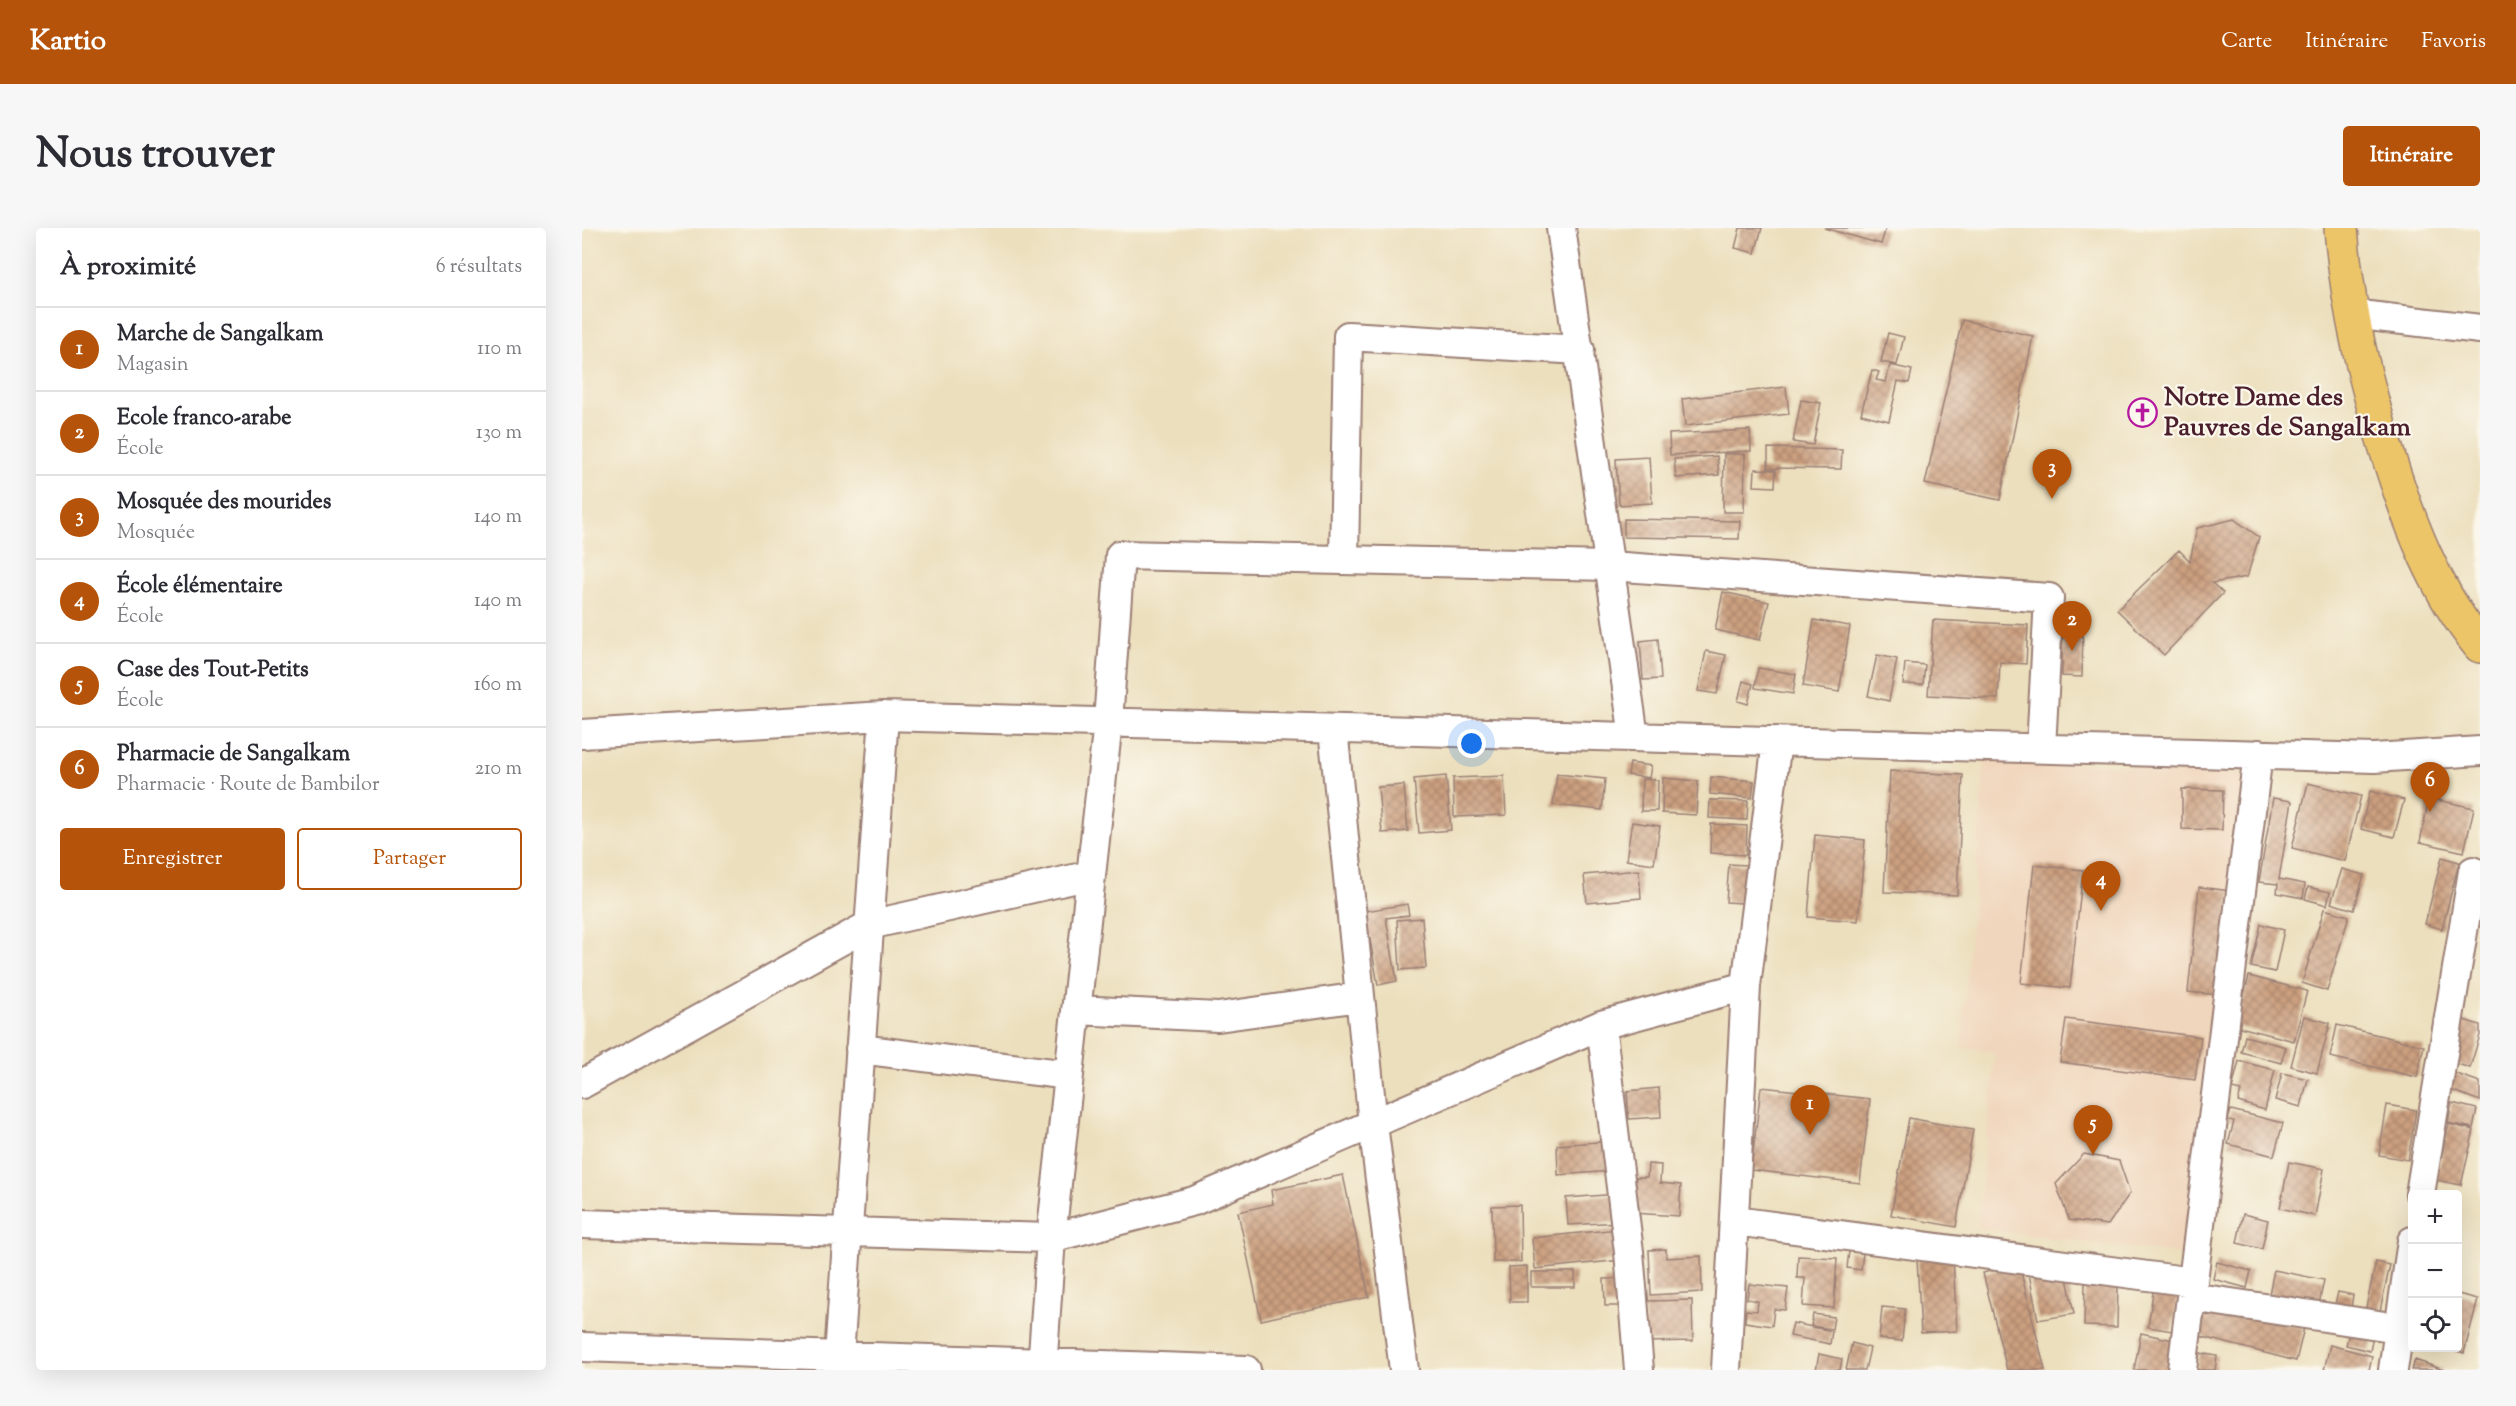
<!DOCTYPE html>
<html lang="fr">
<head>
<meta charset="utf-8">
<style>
  :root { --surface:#fff; --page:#f7f7f7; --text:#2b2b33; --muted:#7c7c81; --line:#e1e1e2; --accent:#b45309 }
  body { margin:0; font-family:"Sorts Mill Goudy",serif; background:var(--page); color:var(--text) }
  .controls { position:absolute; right:18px; bottom:18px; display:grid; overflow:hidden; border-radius:6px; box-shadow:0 6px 24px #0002 }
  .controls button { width:54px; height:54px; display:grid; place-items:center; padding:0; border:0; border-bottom:2px solid var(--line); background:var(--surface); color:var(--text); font:30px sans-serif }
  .you { position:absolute; left:890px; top:516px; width:21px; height:21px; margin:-15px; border:4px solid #fff; border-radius:50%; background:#1a73e8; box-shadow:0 0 0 9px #1a73e833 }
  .badge { display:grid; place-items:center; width:39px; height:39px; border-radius:50%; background:var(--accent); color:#fff; font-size:20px; font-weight:700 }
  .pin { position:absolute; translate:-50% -50px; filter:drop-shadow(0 2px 3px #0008) }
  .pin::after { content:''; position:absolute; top:32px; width:21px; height:18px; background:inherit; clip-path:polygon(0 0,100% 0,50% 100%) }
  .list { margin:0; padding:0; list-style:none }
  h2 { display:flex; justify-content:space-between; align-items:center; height:78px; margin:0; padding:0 24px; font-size:26px }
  h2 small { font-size:20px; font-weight:400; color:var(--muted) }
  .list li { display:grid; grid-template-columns:39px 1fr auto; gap:18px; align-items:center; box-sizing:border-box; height:84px; padding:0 24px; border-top:2px solid var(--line) }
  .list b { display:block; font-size:22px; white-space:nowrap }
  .list p { margin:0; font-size:20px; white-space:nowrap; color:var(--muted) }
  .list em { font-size:20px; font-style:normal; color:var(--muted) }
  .actions { display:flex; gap:12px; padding:18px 24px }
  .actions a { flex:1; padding:14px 0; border:2px solid var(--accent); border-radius:6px; text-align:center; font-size:21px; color:var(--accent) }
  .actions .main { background:var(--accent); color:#fff }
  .icon { flex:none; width:33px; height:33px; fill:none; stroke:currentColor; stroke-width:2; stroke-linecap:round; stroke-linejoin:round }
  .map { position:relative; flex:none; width:1898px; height:1142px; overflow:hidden; border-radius:6px }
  header { display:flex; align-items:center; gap:36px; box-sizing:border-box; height:84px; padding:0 30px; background:var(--accent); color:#fff }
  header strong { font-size:28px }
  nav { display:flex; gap:33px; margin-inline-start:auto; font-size:21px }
  .intro { display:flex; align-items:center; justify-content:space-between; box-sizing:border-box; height:144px; padding:0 36px }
  h1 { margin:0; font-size:42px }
  .button { padding:15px 27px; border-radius:6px; background:var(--accent); color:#fff; font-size:21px; font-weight:700 }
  main { display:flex; gap:36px; padding:0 36px }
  aside { flex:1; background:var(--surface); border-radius:6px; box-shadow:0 6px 24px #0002 }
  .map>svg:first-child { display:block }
</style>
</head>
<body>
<header>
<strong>Kartio</strong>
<nav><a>Carte</a><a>Itinéraire</a><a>Favoris</a></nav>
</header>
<div class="intro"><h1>Nous trouver</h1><a class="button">Itinéraire</a></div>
<main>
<aside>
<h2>À proximité<small>6 résultats</small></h2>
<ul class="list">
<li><span class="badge">1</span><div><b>Marche de Sangalkam</b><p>Magasin</p></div><em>110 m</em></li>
<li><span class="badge">2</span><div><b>Ecole franco-arabe</b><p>École</p></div><em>130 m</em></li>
<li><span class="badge">3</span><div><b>Mosquée des mourides</b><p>Mosquée</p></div><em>140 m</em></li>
<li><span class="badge">4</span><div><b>École élémentaire</b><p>École</p></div><em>140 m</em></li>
<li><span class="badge">5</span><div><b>Case des Tout-Petits</b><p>École</p></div><em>160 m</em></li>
<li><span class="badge">6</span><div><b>Pharmacie de Sangalkam</b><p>Pharmacie · Route de Bambilor</p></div><em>210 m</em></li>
</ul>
<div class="actions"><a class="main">Enregistrer</a><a>Partager</a></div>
</aside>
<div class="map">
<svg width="1898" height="1142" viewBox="0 0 1898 1142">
  <defs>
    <pattern id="building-cross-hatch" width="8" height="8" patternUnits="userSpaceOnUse" patternTransform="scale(1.5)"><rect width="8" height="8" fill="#cca080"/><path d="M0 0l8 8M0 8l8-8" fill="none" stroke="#a88269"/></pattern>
  </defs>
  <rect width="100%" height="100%" fill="#fbf7ec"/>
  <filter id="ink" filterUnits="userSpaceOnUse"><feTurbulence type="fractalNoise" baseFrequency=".0167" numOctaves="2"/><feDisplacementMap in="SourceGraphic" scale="12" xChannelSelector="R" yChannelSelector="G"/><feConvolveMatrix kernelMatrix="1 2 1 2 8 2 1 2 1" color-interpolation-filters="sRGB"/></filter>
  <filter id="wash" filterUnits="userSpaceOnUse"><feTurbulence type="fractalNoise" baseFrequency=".008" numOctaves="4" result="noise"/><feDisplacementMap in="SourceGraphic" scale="24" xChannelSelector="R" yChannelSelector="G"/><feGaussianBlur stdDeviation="1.35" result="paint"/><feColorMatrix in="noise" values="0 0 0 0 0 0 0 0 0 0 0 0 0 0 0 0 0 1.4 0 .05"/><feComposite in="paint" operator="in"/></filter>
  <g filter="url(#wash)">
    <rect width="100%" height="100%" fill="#ecdfbd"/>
    <path fill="#f0d6bc" d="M1403,530L1664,546L1607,1028L1395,1000L1413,825L1379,819Z"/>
    <g id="blocks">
      <path fill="url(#building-cross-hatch)" d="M1158,0H1180L1173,25L1153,20Z
        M1242,0H1304L1299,16Z
        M1380,92L1451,108L1418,272L1343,256Z
        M1306,105L1322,109L1315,137L1299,134Z
        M1308,137L1330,142L1327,155L1316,153L1307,193L1279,186L1290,142L1297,144L1294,152L1304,154Z
        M1204,159L1207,186L1103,198L1100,171Z
        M1219,172L1239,175L1231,217L1211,214Z
        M1168,202L1169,223L1088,227L1087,206Z
        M1186,220L1260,222L1259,241L1186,240Z
        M1142,226H1163L1162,284H1141Z
        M1135,228L1137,247L1094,250L1092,231Z
        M1067,229L1070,275L1037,277L1034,231Z
        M1173,241L1194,242L1193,259L1172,258Z
        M1042,291L1158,293L1157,311L1042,309Z
        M1652,291L1677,309L1665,349L1630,355L1641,365L1582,427L1535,382L1597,322L1608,333L1615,300Z
        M1141,364L1187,374L1178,412L1133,402Z
        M1232,392L1268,398L1257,464L1221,458Z
        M1351,392L1446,397L1444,436L1418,434L1416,471L1346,467Z
        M1481,397L1501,398L1500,449L1480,448Z
        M1076,411L1079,451L1061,452L1058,413Z
        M1124,423L1144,427L1135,466L1116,463Z
        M1295,427L1315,431L1307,473L1286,468Z
        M1323,435L1343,437L1341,457L1321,456Z
        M1176,440L1214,446L1211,466L1173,460Z
        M1161,453L1171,456L1166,476L1156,473Z
        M1048,535L1069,538L1067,550L1046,547Z
        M1308,543L1381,547L1375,667L1302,664Z
        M975,546L1023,551L1020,582L971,577Z
        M864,548L869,602L837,605L832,551Z
        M922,548L924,587L872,589L871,550Z
        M1129,549L1172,553L1170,570L1128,566Z
        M1081,550L1116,553L1114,587L1080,585Z
        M1060,551L1076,552L1075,583H1059Z
        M1726,555L1779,568L1763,633L1710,620Z
        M822,557L826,603L800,605L796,559Z
        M1600,561L1641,562L1640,602L1600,601Z
        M1788,563L1822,572L1812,609L1779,601Z
        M1691,570L1710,573L1697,651L1723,656L1721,670L1695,665L1696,656L1677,654Z
        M1847,570L1892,580L1882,624L1838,614Z
        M1128,572L1166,573L1165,592L1127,590Z
        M1050,594L1078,598L1072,636L1044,632Z
        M1129,596L1165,598L1164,627L1128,625Z
        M1233,607L1283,612L1276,693L1226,689Z
        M1860,629L1877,634L1860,701L1843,696Z
        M1147,636L1164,637L1160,675L1144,674Z
        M1452,637L1501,642L1488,760L1439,755Z
        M1760,641L1782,647L1772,682L1749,675Z
        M1057,642L1059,670L1005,675L1002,647Z
        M1617,659L1649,663L1637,767L1606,764Z
        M1726,659L1748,664L1745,677L1723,671Z
        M825,676L827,687L804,690L815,753L796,757L783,683Z
        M1742,681L1767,688L1745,763L1720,755Z
        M840,690L844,740L818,742L815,692Z
        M1679,696L1702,702L1693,744L1669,739Z
        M1667,748L1725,763L1712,813L1654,798Z
        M1722,788L1748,795L1735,845L1709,838Z
        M1484,791L1619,809L1613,852L1478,834Z
        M1882,792L1898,797V807L1888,840L1869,834Z
        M1755,797L1842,818L1835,849L1748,829Z
        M1663,808L1704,819L1699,835L1659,824Z
        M1657,833L1693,842L1683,882L1656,874L1659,863L1650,861Z
        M1700,845L1726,851L1719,879L1693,872Z
        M1872,845L1898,854V873L1866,861Z
        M1179,859L1288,871L1278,955L1169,942Z
        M1077,860L1079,889L1047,891L1045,863Z
        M1870,875L1895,881L1891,900L1866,895Z
        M1805,877L1834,882L1826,932L1797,927Z
        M1649,882L1701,895L1692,928L1646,916L1652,893L1646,892Z
        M1327,890L1391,902L1374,999L1309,987Z
        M1867,896L1892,902L1879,957L1854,952Z
        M1029,913L1031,943L976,947L975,917Z
        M1502,926L1537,933L1548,965L1526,997L1487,992L1474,956Z
        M1707,934L1742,941L1733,988L1698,980Z
        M1066,936L1079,937L1078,955L1099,957L1097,988L1051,985L1054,949H1065Z
        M761,947L787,1069L679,1092L656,984L691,976L689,962Z
        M1036,966L1038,994L986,997L984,970Z
        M938,977L939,1034H911L910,978Z
        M1661,986L1686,992L1680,1021L1655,1015Z
        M1036,1001L1040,1032L953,1041L950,1010Z
        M1084,1021V1030L1119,1028L1120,1064L1069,1067L1067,1022Z
        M1267,1023L1281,1025L1279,1042L1265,1040Z
        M1216,1028L1255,1030L1252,1080L1221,1078L1223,1050H1215Z
        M1371,1029L1375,1103L1339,1105L1335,1031Z
        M1635,1034L1669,1043L1665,1060L1631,1051Z
        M1794,1034L1808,1037L1797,1087L1783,1084Z
        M1437,1036L1463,1142H1425L1401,1045Z
        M945,1038V1074H928L927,1039Z
        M1483,1039L1492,1086L1456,1092L1447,1046Z
        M1692,1042L1742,1052L1737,1076L1687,1066Z
        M949,1044H993V1059H949Z
        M1046,1050V1078H1023L1022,1051Z
        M1503,1055L1536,1056L1535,1099L1502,1098Z
        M1167,1056L1206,1060L1203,1082L1192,1081L1190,1098L1163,1094L1164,1082L1175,1083L1176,1073L1165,1071Z
        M1572,1057L1597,1061L1590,1103L1566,1099Z
        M1756,1064L1771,1067L1769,1080L1753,1077Z
        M1876,1066L1896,1071L1882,1125L1864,1120H1876Z
        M1110,1072L1111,1113L1063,1114V1073Z
        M1626,1075L1722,1100L1714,1133L1617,1108Z
        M1300,1079L1323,1081L1320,1113L1297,1111Z
        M1231,1086L1252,1089L1250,1101L1229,1098Z
        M1211,1095L1250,1103L1248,1116L1208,1108Z
        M1768,1102L1791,1108L1788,1123L1764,1117Z
        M1559,1105L1596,1113L1590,1142H1552Z
        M1270,1115L1288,1120L1283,1142H1264Z
        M1748,1117L1790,1128L1787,1142H1742Z
        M1618,1125L1635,1128L1633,1142H1614Z
        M1237,1126L1260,1131L1258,1142H1234Z
        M1833,1132L1862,1142H1830Z"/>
    </g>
  </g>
  <g filter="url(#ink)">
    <use href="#blocks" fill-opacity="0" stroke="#9b7f74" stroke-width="1.5"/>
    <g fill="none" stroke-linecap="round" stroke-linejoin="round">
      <defs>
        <path id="minor" d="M979,0L1052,509
          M1770,86L1898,101
          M762,332L766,108L998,122
          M751,501L791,896L822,1142
          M0,506L302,488L1792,530L1898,523
          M494,782L636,789L778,769
          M1019,797L1047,1024L1057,1142
          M278,821L487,847
          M0,856L287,697L509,647
          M1838,966L1891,643
          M1153,993L1611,1054
          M0,996L469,1010L612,973L1019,797L1164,758
          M1609,1069L1816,1100
          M0,1119L664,1142
          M256,1142L302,488
          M460,1142L469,1010L526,494L538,327L1028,338L1467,370L1459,520
          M1144,1142L1164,758L1195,513
          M1600,1142L1676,526
          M1811,1142L1830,1013"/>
        <path id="primary" d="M1759,0C1765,78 1782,152 1806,227C1827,294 1853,363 1898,418"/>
      </defs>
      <use href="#minor" stroke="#9b7f74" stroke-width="32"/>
      <use href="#primary" stroke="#9b7f74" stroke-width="36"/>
      <use href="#minor" stroke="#fff" stroke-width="28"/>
      <use href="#primary" stroke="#edc569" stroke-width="33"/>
    </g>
  </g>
  <defs>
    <symbol id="church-ring" viewBox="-11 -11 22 22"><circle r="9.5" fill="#fbf7ec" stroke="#b5179e" stroke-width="1.5"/><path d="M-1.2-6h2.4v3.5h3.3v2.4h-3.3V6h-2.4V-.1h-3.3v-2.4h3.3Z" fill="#b5179e"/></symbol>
  </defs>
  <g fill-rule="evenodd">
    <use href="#church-ring" x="1544" y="168" width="33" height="33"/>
  </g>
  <g text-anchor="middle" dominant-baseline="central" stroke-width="4.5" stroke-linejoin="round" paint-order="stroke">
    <g font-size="26" font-weight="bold" fill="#4a1f2b" stroke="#fbf7ec" text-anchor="start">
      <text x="1582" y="170">Notre Dame des<tspan x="1582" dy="30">Pauvres de Sangalkam</tspan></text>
    </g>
  </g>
</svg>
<div class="controls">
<button>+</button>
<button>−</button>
<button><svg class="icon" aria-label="locate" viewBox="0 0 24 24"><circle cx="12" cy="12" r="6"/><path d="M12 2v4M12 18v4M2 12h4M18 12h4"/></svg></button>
</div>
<div class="you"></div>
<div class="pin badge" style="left:1228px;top:907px">1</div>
<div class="pin badge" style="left:1490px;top:423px">2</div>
<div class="pin badge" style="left:1470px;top:271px">3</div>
<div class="pin badge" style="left:1519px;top:683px">4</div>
<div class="pin badge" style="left:1511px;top:927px">5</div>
<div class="pin badge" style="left:1848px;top:584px">6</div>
</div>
</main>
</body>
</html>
